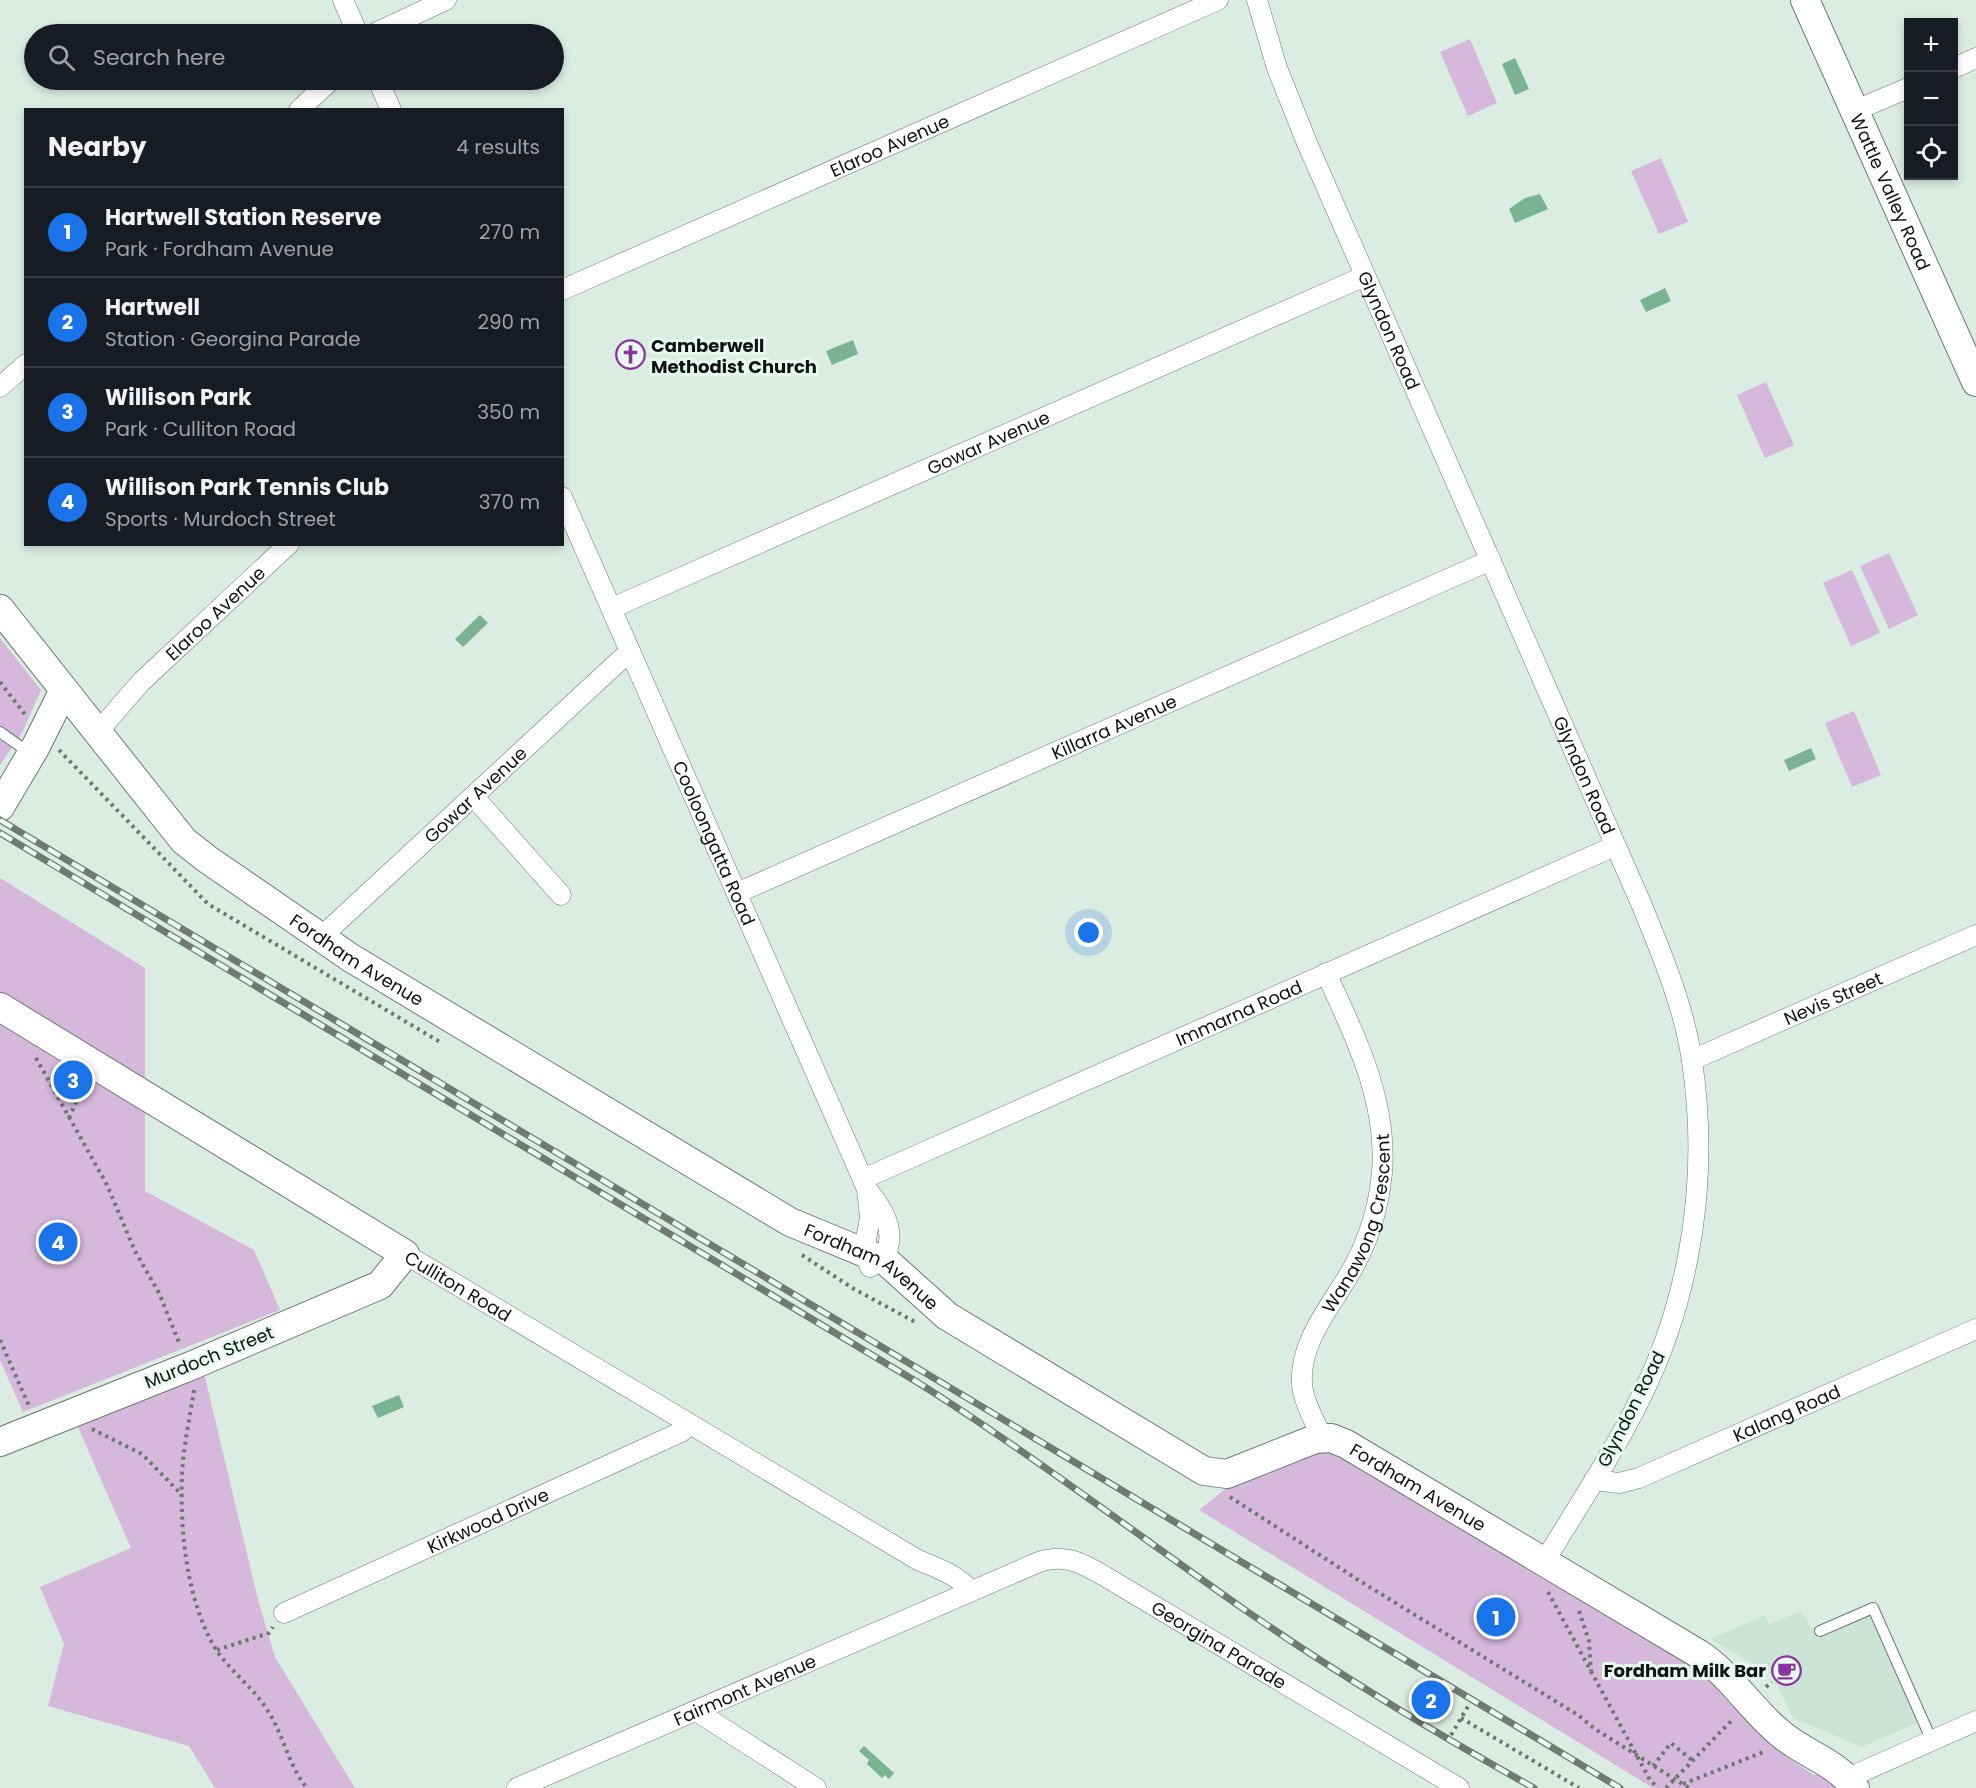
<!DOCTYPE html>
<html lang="en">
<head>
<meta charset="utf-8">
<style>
  :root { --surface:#171b24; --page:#20242c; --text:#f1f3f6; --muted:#9ea1a6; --line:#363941; --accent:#1a73e8 }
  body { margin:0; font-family:Poppins,sans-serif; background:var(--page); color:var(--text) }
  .controls { position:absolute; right:18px; top:18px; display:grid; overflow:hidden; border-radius:0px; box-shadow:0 3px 9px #0003 }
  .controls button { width:54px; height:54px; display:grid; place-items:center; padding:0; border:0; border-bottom:2px solid var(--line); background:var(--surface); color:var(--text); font:30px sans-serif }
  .you { position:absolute; left:1089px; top:933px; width:21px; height:21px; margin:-15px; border:4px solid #fff; border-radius:50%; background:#1a73e8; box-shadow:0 0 0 9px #1a73e833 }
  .badge { display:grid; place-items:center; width:39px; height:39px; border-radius:50%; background:var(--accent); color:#fff; font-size:20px; font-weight:700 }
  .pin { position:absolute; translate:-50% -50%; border:3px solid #fff; box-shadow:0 2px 6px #0006 }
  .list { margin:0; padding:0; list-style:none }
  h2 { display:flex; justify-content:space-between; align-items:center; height:78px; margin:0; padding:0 24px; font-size:26px }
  h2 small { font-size:20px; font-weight:400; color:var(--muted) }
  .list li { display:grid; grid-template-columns:39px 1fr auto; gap:18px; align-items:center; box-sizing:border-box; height:90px; padding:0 24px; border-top:2px solid var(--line) }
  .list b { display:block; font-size:22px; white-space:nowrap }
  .list p { margin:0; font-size:20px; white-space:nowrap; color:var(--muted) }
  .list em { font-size:20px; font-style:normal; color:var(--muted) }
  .icon { flex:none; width:33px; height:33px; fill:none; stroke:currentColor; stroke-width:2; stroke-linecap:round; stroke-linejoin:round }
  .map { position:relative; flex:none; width:1976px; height:1788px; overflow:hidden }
  .search { position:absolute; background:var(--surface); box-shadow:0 3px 9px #0003; left:24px; top:24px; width:540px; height:66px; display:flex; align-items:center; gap:15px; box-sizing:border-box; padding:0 21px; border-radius:33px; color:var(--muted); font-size:22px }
  .panel { position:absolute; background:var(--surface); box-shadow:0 3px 9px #0003; left:24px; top:108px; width:540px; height:438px; border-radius:0px }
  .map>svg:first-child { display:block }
</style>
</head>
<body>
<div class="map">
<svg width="1976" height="1788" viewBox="0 0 1976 1788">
  <rect width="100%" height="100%" fill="#dbede2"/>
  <path fill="#cbe4d5" d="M1876,1601L1928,1718L1862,1747L1793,1718L1772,1675L1711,1639L1765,1615L1769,1624L1801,1611L1813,1629Z"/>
  <path fill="#d5b8dc" d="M1470,39L1497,103L1468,116L1440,52Z
    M1661,158L1688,222L1659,234L1631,171Z
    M1766,382L1794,445L1765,458L1737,395Z
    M1889,553L1918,615L1889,629L1860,566Z
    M1852,570L1880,633L1851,646L1823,583Z
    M0,638L41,690L22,733L0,765Z
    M1854,711L1881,775L1852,787L1825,723Z
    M0,878L145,968V1191L254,1250L280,1310L23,1412L0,1360Z
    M204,1373L258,1600L275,1657L355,1788H215L189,1746L48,1706L64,1644L40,1587L131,1548L74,1418Z
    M1313,1452H1334L1355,1461L1717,1682L1718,1691L1730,1704L1739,1702L1784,1748L1785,1756L1814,1775L1821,1773L1837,1788H1653L1199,1510L1233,1483Z"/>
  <path fill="#7ab393" d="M1515,58L1529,89L1515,95L1502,64Z
    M1540,194L1548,209L1515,223L1509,209L1525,198Z
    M1665,288L1671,301L1646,312L1640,300Z
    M853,340L858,354L832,365L826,351Z
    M480,615L488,623L463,647L455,639Z
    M1811,748L1816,759L1789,771L1784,760Z
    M399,1395L404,1407L378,1418L372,1406Z
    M864,1746L894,1773L889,1779L885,1775L882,1778L867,1764L869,1760L859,1751Z"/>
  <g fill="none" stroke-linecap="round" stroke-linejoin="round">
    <defs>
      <path id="lane" d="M0,732L31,754
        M1820,1631L1873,1608L1932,1741"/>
      <g id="street">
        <path d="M343,0L358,34"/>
        <path id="s1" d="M1257,0L1277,68L1307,143L1640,901C1661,952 1684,1006 1692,1061C1709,1175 1692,1294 1641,1397C1613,1454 1577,1508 1544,1562"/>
        <path d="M373,34L446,0"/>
        <path d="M1954,68L1976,58"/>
        <path d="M378,80L391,110"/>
        <path d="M299,110L331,80"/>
        <path d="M1854,111L1908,88"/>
        <path id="s2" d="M562,290L1218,0"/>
        <path d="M0,387L26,364"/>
        <path id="s3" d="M562,497L867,1189L870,1218L864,1250L870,1267L885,1256C897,1231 883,1209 867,1189"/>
        <path id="s4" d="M612,608L1365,276"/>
        <path id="s5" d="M96,734L141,682L289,544"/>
        <path d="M474,797L561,895"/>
        <path id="s6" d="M737,893L1491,560"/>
        <path id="s7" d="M321,937L630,651"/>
        <path id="s8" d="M1692,1060L1976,935"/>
        <path id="s9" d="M863,1179L1615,846"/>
        <path id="s10" d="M405,1254L918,1560C938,1568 957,1575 971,1591"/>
        <path id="s11" d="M1322,1438C1315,1421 1303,1402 1302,1383C1299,1339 1336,1301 1355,1264C1370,1236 1379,1204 1382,1173C1388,1101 1355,1036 1326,973"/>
        <path id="s12" d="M1594,1480L1619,1483L1639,1478L1976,1329"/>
        <path id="s13" d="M284,1613L681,1432L689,1425"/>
        <path d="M696,1711L816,1788"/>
        <path d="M1848,1778L1976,1721"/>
        <path id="s14" d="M517,1788L1039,1562C1066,1553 1084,1564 1106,1577L1459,1788"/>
      </g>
      <g id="secondary">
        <path id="s15" d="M1805,0L1976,382"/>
        <path id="s16" d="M0,609L168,821L184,841L207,859L351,958L790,1222L887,1262L947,1316L1204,1471L1227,1474L1315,1439L1331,1438L1346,1444L1699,1654C1732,1676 1751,1710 1781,1734C1806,1755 1835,1761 1855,1788"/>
        <path d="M0,807L35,748L63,692"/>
        <path d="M0,1007L405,1254L380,1285L188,1367L0,1442"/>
      </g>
    </defs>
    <use href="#lane" stroke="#6a7a70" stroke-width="12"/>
    <use href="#street" stroke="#6a7a70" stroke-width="21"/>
    <use href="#secondary" stroke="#6a7a70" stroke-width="30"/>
    <path stroke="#6b766f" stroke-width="4" stroke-dasharray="3 4.5" stroke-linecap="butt" d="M0,682L27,717
      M59,750L208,904L440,1042
      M36,1058L107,1185L135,1251L159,1293L180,1345
      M69,1118L84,1084
      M802,1255L854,1289L917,1323
      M0,1340L29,1406
      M194,1390C190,1418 183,1447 182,1476C180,1529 186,1593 211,1641C225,1668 252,1685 268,1711C284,1736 288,1765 307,1788
      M92,1429L142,1454L182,1495
      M1230,1497L1363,1583L1578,1715L1595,1729L1689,1788
      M1548,1592L1650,1780L1658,1788
      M1579,1611L1589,1641L1591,1671
      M217,1650L269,1633L273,1627
      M1766,1687L1772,1682
      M1461,1718L1579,1788
      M1451,1735L1470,1703
      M1653,1766L1671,1743L1693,1761
      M1683,1784L1766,1751
      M1666,1788L1734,1718"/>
    <use href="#lane" stroke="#fff" stroke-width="10"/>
    <use href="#street" stroke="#fff" stroke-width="20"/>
    <use href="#secondary" stroke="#fff" stroke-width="28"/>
    <defs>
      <path id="rail" d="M0,820L1620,1788
        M0,833L917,1382C1030,1453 1135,1533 1245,1610C1338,1674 1435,1733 1534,1788"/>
    </defs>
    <use href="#rail" stroke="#6e7a73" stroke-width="7"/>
    <use href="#rail" stroke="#e8faef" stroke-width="4.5" stroke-dasharray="14" stroke-linecap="butt"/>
  </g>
  <defs>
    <symbol id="church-ring" viewBox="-11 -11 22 22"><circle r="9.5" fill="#e8faef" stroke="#8b339f" stroke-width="1.5"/><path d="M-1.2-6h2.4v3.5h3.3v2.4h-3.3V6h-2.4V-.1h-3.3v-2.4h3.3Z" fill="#8b339f"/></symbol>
    <symbol id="cafe-ring" viewBox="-11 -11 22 22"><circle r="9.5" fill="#e8faef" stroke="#8b339f" stroke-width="1.5"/><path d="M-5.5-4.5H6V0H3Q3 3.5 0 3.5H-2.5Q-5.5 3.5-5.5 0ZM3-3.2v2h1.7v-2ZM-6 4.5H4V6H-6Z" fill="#8b339f"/></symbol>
  </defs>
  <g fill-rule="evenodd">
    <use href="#church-ring" x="614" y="338" width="33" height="33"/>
    <use href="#cafe-ring" x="1770" y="1654" width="33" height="33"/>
  </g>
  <g text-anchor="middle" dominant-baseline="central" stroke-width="6" stroke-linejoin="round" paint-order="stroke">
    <g font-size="18" fill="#0e1411" stroke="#e8faef">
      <text stroke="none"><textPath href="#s2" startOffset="358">Elaroo Avenue</textPath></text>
      <text stroke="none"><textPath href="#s15" startOffset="210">Wattle Valley Road</textPath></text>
      <text stroke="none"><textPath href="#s1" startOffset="356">Glyndon Road</textPath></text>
      <text stroke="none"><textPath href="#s4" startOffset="411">Gowar Avenue</textPath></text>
      <text stroke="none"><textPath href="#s5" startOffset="170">Elaroo Avenue</textPath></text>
      <text stroke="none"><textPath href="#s6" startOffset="412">Killarra Avenue</textPath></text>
      <text stroke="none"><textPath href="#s1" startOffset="842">Glyndon Road</textPath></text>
      <text stroke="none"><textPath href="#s7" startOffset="210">Gowar Avenue</textPath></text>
      <text stroke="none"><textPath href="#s3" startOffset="378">Cooloongatta Road</textPath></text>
      <text stroke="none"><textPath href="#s16" startOffset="506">Fordham Avenue</textPath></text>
      <text stroke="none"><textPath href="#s8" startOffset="154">Nevis Street</textPath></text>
      <text stroke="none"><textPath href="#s9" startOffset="411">Immarna Road</textPath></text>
      <text stroke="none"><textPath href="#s11" startOffset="231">Wanawong Crescent</textPath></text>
      <text stroke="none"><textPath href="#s16" startOffset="1106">Fordham Avenue</textPath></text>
      <text stroke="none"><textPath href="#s10" startOffset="62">Culliton Road</textPath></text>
      <text transform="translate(209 1357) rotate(-22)">Murdoch Street</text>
      <text transform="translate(1631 1409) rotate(-63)">Glyndon Road</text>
      <text stroke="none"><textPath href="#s12" startOffset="207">Kalang Road</textPath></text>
      <text stroke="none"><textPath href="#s16" startOffset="1732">Fordham Avenue</textPath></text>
      <text stroke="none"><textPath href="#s13" startOffset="224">Kirkwood Drive</textPath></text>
      <text stroke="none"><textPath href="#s14" startOffset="772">Georgina Parade</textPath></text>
      <text stroke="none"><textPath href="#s14" startOffset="248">Fairmont Avenue</textPath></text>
    </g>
    <g font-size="18" font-weight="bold" fill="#0e1411" stroke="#e8faef" text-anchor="start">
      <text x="651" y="345">Camberwell<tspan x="651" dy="21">Methodist Church</tspan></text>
      <text x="1766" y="1670" text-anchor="end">Fordham Milk Bar</text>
    </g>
  </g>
</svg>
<div class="controls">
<button>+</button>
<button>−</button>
<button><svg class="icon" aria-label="locate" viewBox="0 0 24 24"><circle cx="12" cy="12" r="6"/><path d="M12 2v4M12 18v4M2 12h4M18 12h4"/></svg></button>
</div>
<div class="you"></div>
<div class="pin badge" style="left:1496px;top:1617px">1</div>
<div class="pin badge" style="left:1431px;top:1700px">2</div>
<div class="pin badge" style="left:73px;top:1080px">3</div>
<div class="pin badge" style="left:58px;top:1242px">4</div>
<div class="search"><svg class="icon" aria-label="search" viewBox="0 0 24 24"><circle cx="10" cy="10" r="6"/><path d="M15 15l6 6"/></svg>Search here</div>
<section class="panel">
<h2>Nearby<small>4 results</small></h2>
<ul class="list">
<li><span class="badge">1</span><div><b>Hartwell Station Reserve</b><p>Park · Fordham Avenue</p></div><em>270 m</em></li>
<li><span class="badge">2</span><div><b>Hartwell</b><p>Station · Georgina Parade</p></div><em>290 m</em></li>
<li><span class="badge">3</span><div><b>Willison Park</b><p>Park · Culliton Road</p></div><em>350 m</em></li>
<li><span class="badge">4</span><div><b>Willison Park Tennis Club</b><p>Sports · Murdoch Street</p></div><em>370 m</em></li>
</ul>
</section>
</div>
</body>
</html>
